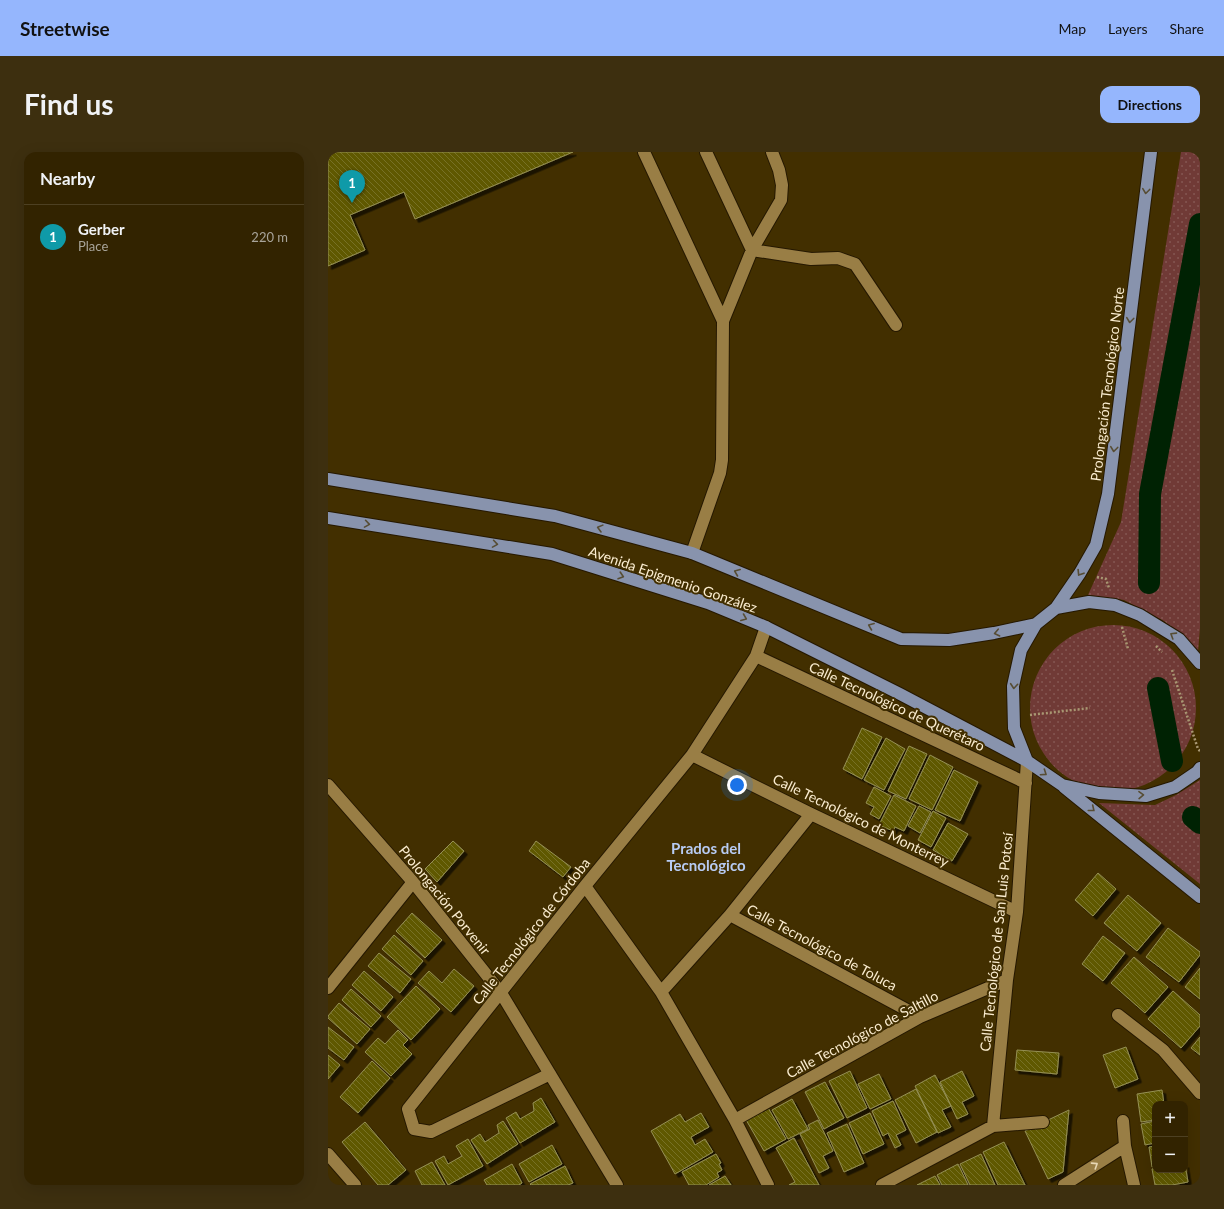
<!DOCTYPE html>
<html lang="en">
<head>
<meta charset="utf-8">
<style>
  :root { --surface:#322300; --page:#3d2f0f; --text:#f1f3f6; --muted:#a8a499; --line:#4d4022; --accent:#95b6fd }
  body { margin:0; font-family:Lato,sans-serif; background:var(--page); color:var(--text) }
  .controls { position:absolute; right:12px; bottom:12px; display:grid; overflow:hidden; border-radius:8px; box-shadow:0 4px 16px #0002 }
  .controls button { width:36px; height:36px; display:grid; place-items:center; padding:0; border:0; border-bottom:1px solid var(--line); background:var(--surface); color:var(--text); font:20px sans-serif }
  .you { position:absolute; left:409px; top:633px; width:14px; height:14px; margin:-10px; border:3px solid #fff; border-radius:50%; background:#1a73e8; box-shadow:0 0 0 6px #1a73e833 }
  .badge { display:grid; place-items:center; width:26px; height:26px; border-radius:50%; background:var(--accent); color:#fff; font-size:13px; font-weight:700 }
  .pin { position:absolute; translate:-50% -33px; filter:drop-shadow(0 1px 2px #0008) }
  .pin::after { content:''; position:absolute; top:21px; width:14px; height:12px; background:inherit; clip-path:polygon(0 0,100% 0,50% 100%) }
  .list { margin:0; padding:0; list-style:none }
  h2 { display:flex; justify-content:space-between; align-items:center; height:52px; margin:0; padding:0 16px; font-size:17px }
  h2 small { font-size:13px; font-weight:400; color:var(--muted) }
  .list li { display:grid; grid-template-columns:26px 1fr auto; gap:12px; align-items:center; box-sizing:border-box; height:64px; padding:0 16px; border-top:1px solid var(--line) }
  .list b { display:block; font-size:15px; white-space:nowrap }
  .list p { margin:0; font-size:13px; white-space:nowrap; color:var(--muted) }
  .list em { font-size:13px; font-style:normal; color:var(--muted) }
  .map { position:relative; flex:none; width:872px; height:1033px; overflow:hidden; border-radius:12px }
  header { display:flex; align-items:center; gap:24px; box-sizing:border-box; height:56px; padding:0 20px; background:var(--accent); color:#111 }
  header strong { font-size:19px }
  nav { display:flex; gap:22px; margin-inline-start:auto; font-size:14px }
  .intro { display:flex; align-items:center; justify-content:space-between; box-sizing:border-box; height:96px; padding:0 24px }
  h1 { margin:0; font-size:28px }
  .button { padding:10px 18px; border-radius:12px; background:var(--accent); color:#111; font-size:14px; font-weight:700 }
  main { display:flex; gap:24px; padding:0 24px }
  aside { flex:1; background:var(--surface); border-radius:12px; box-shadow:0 4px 16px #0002 }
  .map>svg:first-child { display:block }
</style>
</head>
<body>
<header>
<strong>Streetwise</strong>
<nav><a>Map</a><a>Layers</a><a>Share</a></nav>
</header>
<div class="intro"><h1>Find us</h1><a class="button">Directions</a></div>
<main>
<aside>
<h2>Nearby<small></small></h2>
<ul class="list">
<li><span class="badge" style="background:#0f9aa8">1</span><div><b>Gerber</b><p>Place</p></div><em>220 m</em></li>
</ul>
</aside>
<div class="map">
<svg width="872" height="1033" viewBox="0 0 872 1033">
  <defs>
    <pattern id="garden-dots" width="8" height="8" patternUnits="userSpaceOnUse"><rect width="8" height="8" fill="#703a36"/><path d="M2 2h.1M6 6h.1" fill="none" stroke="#855752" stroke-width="1.8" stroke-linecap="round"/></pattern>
    <pattern id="building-back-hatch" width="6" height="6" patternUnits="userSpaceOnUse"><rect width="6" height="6" fill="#5f5903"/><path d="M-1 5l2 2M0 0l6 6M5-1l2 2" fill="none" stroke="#777127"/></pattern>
    <filter id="shadow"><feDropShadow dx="3.5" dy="3.5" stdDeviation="0" flood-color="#0009"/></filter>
  </defs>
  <rect width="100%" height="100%" fill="#422f00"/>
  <path fill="url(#garden-dots)" d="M853,0H872V476L870,500L836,469L796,448L760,443L793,370Z
    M702 556a83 83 0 1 1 166 0a83 83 0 1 1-166 0Z
    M872,628V732L771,651L827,653L848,643Z"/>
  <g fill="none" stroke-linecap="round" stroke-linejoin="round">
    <path stroke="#002203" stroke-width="22" d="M821,431L822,342L872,72
      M830,536L844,609
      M865,665L872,671"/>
  </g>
  <path fill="url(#building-back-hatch)" stroke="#959054" filter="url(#shadow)" d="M0,0H245L87,67L76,40L22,63L37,98L0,114Z
    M534,576L554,585L534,627L515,617Z
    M558,586L577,597L556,638L536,628Z
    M581,594L599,602L578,647L560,639Z
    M602,603L625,615L604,658L581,647Z
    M626,618L650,630L632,669L607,658Z
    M546,635L563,644L551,667L542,662L546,655L538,651Z
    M566,643L588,654L576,679L567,675L565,679L551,673Z
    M591,654L603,660L592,681L580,674Z
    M605,659L618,666L603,695L590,688Z
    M620,671L640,682L624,709L605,698Z
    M125,689L136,699L109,730L97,717Z
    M208,689L243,715L235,725L201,699Z
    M770,721L788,737L765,764L747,748Z
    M800,743L833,771L809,799L776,771Z
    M84,761L114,788L97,806L68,779Z
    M840,776L872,800V803L851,830L818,805Z
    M66,783L95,809L83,823L54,797Z
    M775,784L797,801L775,829L754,812Z
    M51,801L83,827L72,841L40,814Z
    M806,805L840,835L817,861L783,831Z
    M872,816V847L857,835Z
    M126,817L146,834L123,860L90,831L101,819L114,831Z
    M36,819L65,845L53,859L24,833Z
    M88,834L112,857L83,888L59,865Z
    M23,837L53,864L43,875L14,848Z
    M845,839L872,863V874L853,896L820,867Z
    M11,851L42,877L29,892L0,866V864Z
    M0,875L26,895L16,908L0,896Z
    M70,878L80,888L75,893L84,902L63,924L37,900L50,886L57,892Z
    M872,885V903L863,896Z
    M798,895L810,927L787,936L775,903Z
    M689,898L731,901L729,922L687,918Z
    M0,903L12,913L0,927Z
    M44,909L62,926L30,961L12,945Z
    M522,919L539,956L519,966L501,929Z
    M634,919L646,944L634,950L640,962L629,967L612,930Z
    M551,922L563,947L542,957L530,932Z
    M607,923L623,954L614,958L623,975L610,981L587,934Z
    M497,930L516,966L496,977L477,940Z
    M588,937L609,980L588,991L567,948Z
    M834,938L836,952H827V968L813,970L809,942Z
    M213,946L227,970L192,991L178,966L188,960L192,967L206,959L205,951Z
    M464,947L480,977L460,987L444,958Z
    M565,949L578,978L568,983L573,993L567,996L560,981L555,984L544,959Z
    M439,954L458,987L436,999L417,966Z
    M741,958L735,1020L720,1027L697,979Z
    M373,961L381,975L363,985L367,993L377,987L385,1000L347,1022L323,979L352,962L357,970Z
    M542,961L556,992L535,1002L521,971Z
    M490,968L505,999L495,1004L501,1016L491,1021L472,982L482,977L480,973Z
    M175,969L190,992L159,1012L143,988L152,982L157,990L171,981L169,973Z
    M827,969V991L817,993L813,972Z
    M37,970L78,1018L60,1033H50L14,990Z
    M519,972L536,1011L516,1020L499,981Z
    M466,986L491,1033H461L467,1030L448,996Z
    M140,987L155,1014L120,1033L107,1009L116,1004L120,1012L134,1004L128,994Z
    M676,990L697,1033H670L655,1000Z
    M224,993L234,1012L201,1030L191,1012Z
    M827,994V1014L824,1015L821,995Z
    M388,1002L393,1011L391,1012L394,1018L389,1021L391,1025L378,1033H361L354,1020Z
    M653,1002L667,1033H642L632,1012Z
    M104,1010L117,1033H94L87,1019Z
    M184,1012L194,1031L191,1033H159L156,1028Z
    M630,1012L640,1033H614L609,1023Z
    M857,1012L860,1030L844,1033H827L824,1017L827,1016V1018H857Z
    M237,1014L245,1031L240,1033H203L202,1032Z
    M397,1024L403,1033H381Z
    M607,1024L612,1033H589Z"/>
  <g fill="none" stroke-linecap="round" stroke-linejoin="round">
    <defs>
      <path id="minor" d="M316,0L395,169
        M378,0L424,98L483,107L510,106L527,112L568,173
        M364,401L392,321L394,308L395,169L424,98L453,48L454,33L451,18L444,0
        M428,504L698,631
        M364,603L483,662L689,760
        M0,633L85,730L173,841L289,1033
        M257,734L333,840L407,968L440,1033
        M402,763L592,865
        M0,836L85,730
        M333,840L402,763L483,662
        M790,863L835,898L872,941
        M222,922L103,980L86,977L80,957L257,734L364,603L428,504L438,475
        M407,968L592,865L679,828
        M795,969L797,994L806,1033
        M665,974L679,828L689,760L699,609
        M0,1002L27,1033
        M554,1033L665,974L715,970
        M736,1033L797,994"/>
      <path id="major" d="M0,327L227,364L364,401L573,487L621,488L666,481L708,472
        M0,366L224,402L380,451L438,475L572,542L699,609L734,633L771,641L818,644L847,635L869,620L872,616
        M728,456L752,421L768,393L780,342L823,0
        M699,609L686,576L685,534L693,498L708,472L728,456L761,450L787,453L812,463L851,487L872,511
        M736,635L872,745"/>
    </defs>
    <use href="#minor" stroke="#251800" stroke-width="14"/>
    <use href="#major" stroke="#251800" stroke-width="14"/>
    <path stroke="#a89772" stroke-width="2.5" stroke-dasharray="2 2" stroke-linecap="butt" d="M769,425L778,427L781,436
      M794,475L800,497
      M828,494L834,500
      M844,518L870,597L872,599
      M702,563L762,556"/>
    <use href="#minor" stroke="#997e45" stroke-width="12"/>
    <use href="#major" stroke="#8893ad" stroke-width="12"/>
  </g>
  <defs><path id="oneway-chevron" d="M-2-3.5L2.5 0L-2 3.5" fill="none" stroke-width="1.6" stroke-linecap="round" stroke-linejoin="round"/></defs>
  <g stroke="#574d34">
    <use href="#oneway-chevron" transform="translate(818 39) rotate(97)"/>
    <use href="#oneway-chevron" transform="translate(802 168) rotate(97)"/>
    <use href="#oneway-chevron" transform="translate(786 297) rotate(97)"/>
    <use href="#oneway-chevron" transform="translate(39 372) rotate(9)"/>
    <use href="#oneway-chevron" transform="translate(272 376) rotate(-165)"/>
    <use href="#oneway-chevron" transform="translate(167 392) rotate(9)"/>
    <use href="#oneway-chevron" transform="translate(409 420) rotate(-158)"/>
    <use href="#oneway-chevron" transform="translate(752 421) rotate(122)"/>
    <use href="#oneway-chevron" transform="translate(293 424) rotate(18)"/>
    <use href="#oneway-chevron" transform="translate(416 466) rotate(22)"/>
    <use href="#oneway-chevron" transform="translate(543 474) rotate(-158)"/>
    <use href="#oneway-chevron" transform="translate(669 481) rotate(168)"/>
    <use href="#oneway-chevron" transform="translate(845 483) rotate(-148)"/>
    <use href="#oneway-chevron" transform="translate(686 534) rotate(95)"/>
    <use href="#oneway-chevron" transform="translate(716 621) rotate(34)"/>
    <use href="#oneway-chevron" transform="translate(813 643) rotate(-1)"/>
    <use href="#oneway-chevron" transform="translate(764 657) rotate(39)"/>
  </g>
  <use stroke="#e7d7b4" href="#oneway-chevron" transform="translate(767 1013) rotate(-33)"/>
  <g text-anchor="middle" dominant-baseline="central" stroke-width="4" stroke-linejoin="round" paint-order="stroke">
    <g font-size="14" fill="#fbedd0" stroke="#422f00">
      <text transform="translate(779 232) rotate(-83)">Prolongación Tecnológico Norte</text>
      <text transform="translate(345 427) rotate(19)">Avenida Epigmenio González</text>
      <text transform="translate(569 554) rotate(25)">Calle Tecnológico de Querétaro</text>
      <text transform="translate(533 668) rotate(26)">Calle Tecnológico de Monterrey</text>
      <text transform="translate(117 748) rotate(51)">Prolongación Porvenir</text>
      <text transform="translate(203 779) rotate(-52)">Calle Tecnológico de Córdoba</text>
      <text transform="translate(668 790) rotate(-84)">Calle Tecnológico de San Luis Potosí</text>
      <text transform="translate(494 795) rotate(28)">Calle Tecnológico de Toluca</text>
      <text transform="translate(534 882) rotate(-28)">Calle Tecnológico de Saltillo</text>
    </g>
    <g font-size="15" font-weight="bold" fill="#b7cbf3" stroke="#422f00">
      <text x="378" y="696">Prados del<tspan x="378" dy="17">Tecnológico</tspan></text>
    </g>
  </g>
</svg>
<div class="controls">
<button>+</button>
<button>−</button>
</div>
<div class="you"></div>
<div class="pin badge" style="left:24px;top:51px;background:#0f9aa8">1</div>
</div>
</main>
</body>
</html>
